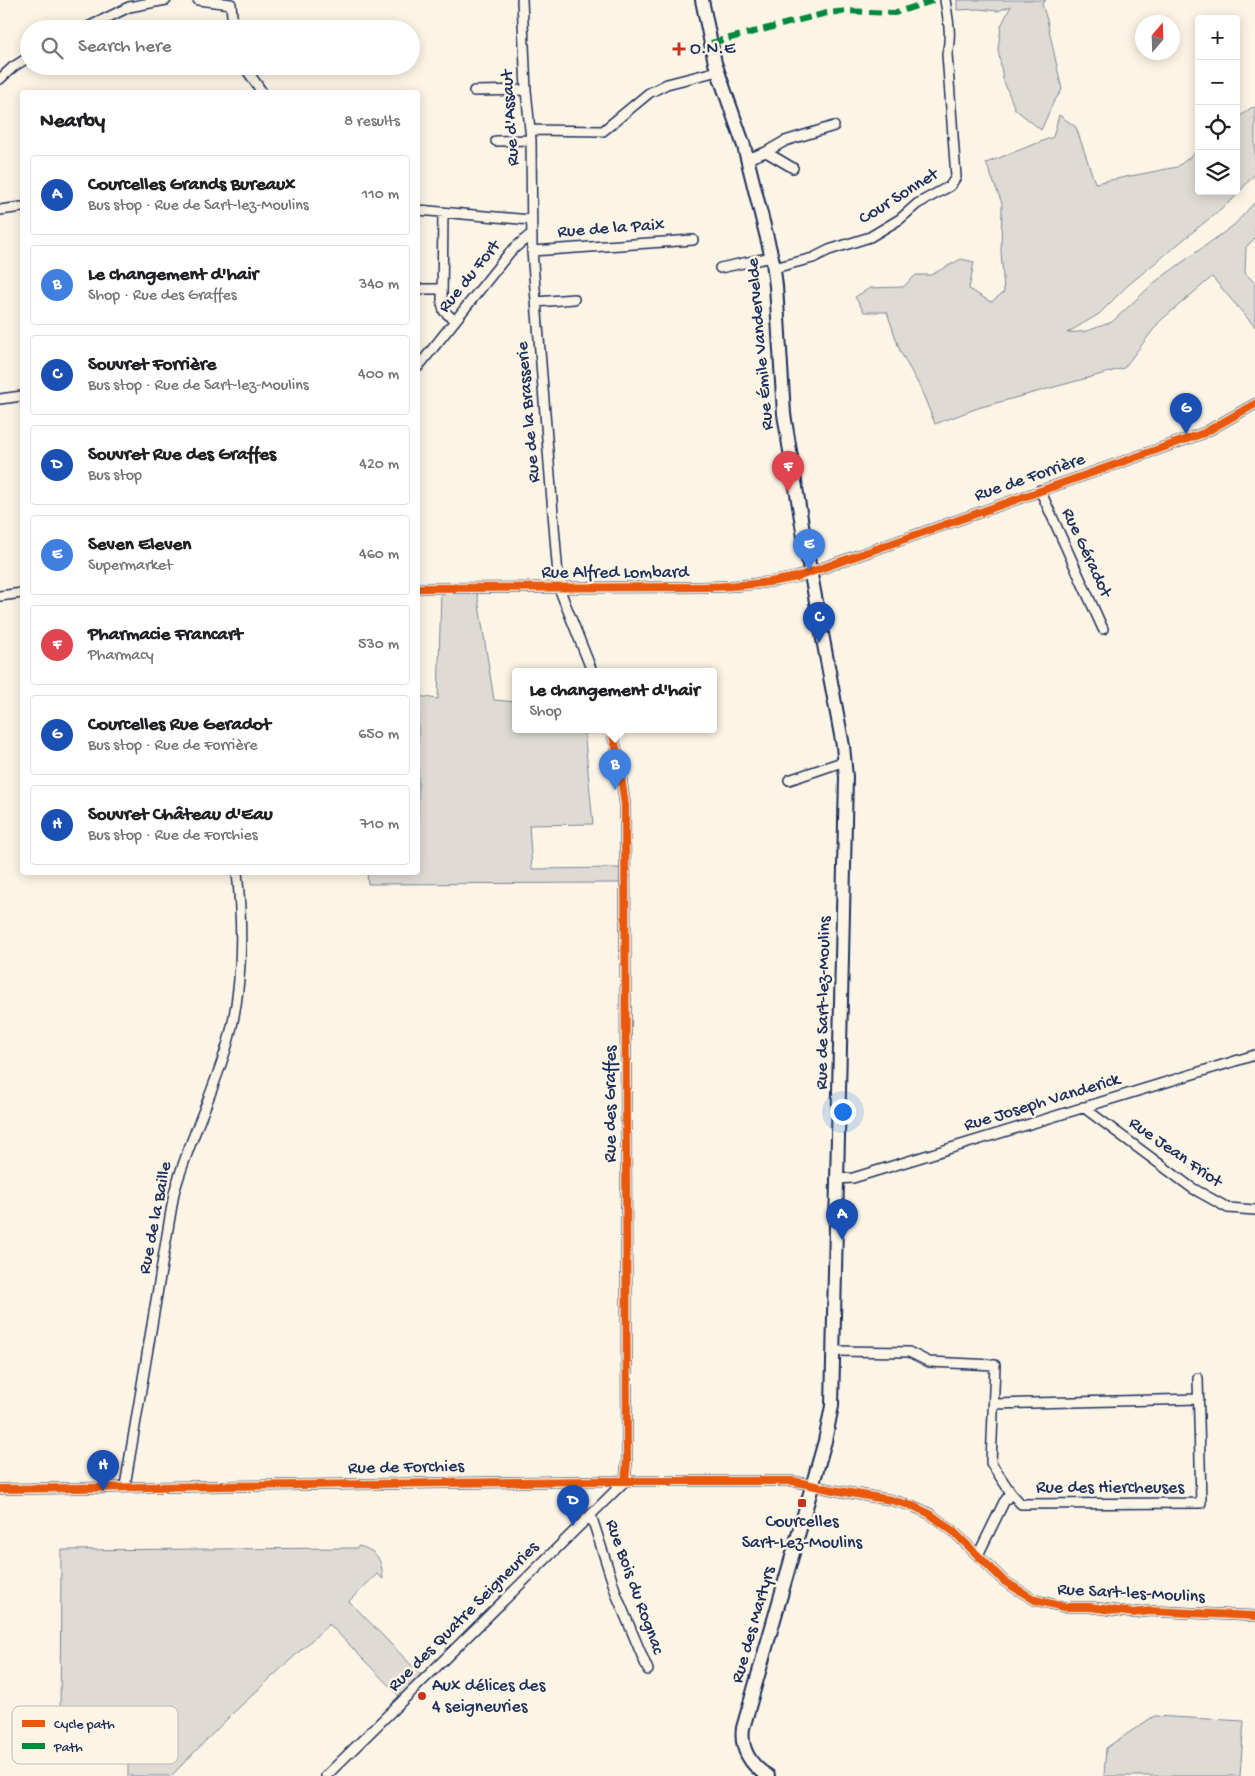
<!DOCTYPE html>
<html lang="en">
<head>
<meta charset="utf-8">
<style>
  :root { --surface:#fff; --page:#f6f6f6; --text:#202124; --muted:#757577; --line:#e0e0e0; --accent:#0f766e }
  body { margin:0; font-family:"Gochi Hand",sans-serif; background:var(--page); color:var(--text) }
  .controls { position:absolute; right:15px; top:15px; display:grid; overflow:hidden; border-radius:5px; box-shadow:0 2px 12px #0003 }
  .controls button { width:45px; height:45px; display:grid; place-items:center; padding:0; border:0; border-bottom:1px solid var(--line); background:var(--surface); color:var(--text); font:25px sans-serif }
  .compass { position:absolute; left:1135px; top:15px; width:45px; height:45px; border-radius:50%; background:var(--surface); box-shadow:0 2px 12px #0003; rotate:19deg }
  .you { position:absolute; left:842px; top:1111px; width:18px; height:18px; margin:-12px; border:4px solid #fff; border-radius:50%; background:#1a73e8; box-shadow:0 0 0 8px #1a73e833 }
  .badge { display:grid; place-items:center; width:32px; height:32px; border-radius:50%; background:var(--accent); color:#fff; font-size:16px; font-weight:700 }
  .pin { position:absolute; translate:-50% -41px; filter:drop-shadow(0 1px 2px #0008) }
  .pin::after { content:''; position:absolute; top:26px; width:18px; height:15px; background:inherit; clip-path:polygon(0 0,100% 0,50% 100%) }
  .popup { position:absolute; left:512px; top:668px; width:205px; height:65px; box-sizing:border-box; display:grid; place-content:center; border-radius:5px; background:var(--surface); filter:drop-shadow(0 1px 4px #0005); font-size:16px; white-space:nowrap; color:var(--muted) }
  .popup b { font-size:19px; color:var(--text) }
  .popup::after { content:''; position:absolute; left:50%; top:100%; margin-left:-10px; border:10px solid transparent; border-top-color:var(--surface) }
  .list { margin:0; padding:0; list-style:none }
  h2 { display:flex; justify-content:space-between; align-items:center; height:65px; margin:0; padding:0 20px; font-size:21px }
  h2 small { font-size:16px; font-weight:400; color:var(--muted) }
  .list li { display:grid; grid-template-columns:32px 1fr auto; gap:15px; align-items:center; box-sizing:border-box; height:80px; margin:0 10px 10px; padding:0 10px; border:1px solid var(--line); border-radius:5px }
  .list b { display:block; font-size:19px; white-space:nowrap }
  .list p { margin:0; font-size:16px; white-space:nowrap; color:var(--muted) }
  .list em { font-size:16px; font-style:normal; color:var(--muted) }
  .icon { flex:none; width:28px; height:28px; fill:none; stroke:currentColor; stroke-width:2; stroke-linecap:round; stroke-linejoin:round }
  .map { position:relative; flex:none; width:1255px; height:1776px; overflow:hidden }
  .search { position:absolute; background:var(--surface); box-shadow:0 2px 12px #0003; left:20px; top:20px; width:400px; height:55px; display:flex; align-items:center; gap:12px; box-sizing:border-box; padding:0 18px; border-radius:28px; color:var(--muted); font-size:19px }
  .panel { position:absolute; background:var(--surface); box-shadow:0 2px 12px #0003; left:20px; top:90px; width:400px; height:785px; border-radius:5px }
  .map>svg:first-child { display:block }
</style>
</head>
<body>
<div class="map">
<svg width="1255" height="1776" viewBox="0 0 1255 1776">
  <rect width="100%" height="100%" fill="#fcf5e5"/>
  <filter id="ink" filterUnits="userSpaceOnUse"><feTurbulence type="fractalNoise" baseFrequency=".02" numOctaves="2"/><feDisplacementMap in="SourceGraphic" scale="10" xChannelSelector="R" yChannelSelector="G"/><feConvolveMatrix kernelMatrix="1 2 1 2 8 2 1 2 1" color-interpolation-filters="sRGB"/></filter>
  <g filter="url(#ink)">
    <path fill="#dfdbd4" stroke="#7d8599" d="M957,0H1046L1042,4L1047,20L1062,90L1053,103L1041,130L1015,109L1003,79L998,49L1001,26L1011,6L998,11L978,9L957,10Z
      M1255,107V174L1233,199L1127,286L1099,314L1067,333L1087,331L1112,322L1155,282L1234,225L1255,202V238L1246,247L1245,273L1255,283V327L1212,277L1160,321L1124,368L978,408L935,424L920,387L900,351L887,312H864L855,297L870,288L903,287L916,275H931L961,259L974,262L969,289L991,302L1004,292L1001,251L1002,203L986,163L1053,137L1059,115L1076,127L1095,183L1177,167L1199,150V191H1236V119L1251,108Z
      M441,591L477,592L494,700L516,702V729H584L593,824L529,825L532,869L621,868L620,883L368,884L367,873L418,872V696L438,699Z
      M359,1546C379,1552 381,1559 383,1579L377,1574L349,1601L422,1676L399,1696L329,1624L232,1714L171,1776H128V1730H60L61,1550L356,1548Z
      M1154,1716L1244,1721L1240,1776H1104L1106,1748Z"/>
    <g fill="none" stroke-linecap="round" stroke-linejoin="round">
      <defs>
        <path id="street" d="M198,0L231,4
          M522,0L526,90L531,140L532,251L559,588L592,671
          M231,4L233,29
          M84,29L129,7L166,0
          M244,66L262,92
          M0,79L13,67L29,57
          M474,91L526,90
          M531,130L603,131L649,93L667,84L718,71
          M496,141L531,140
          M766,152L793,168
          M747,159L766,152L785,141L834,126
          M0,210L22,207
          M418,210L531,220
          M443,212L442,303L444,311L455,321
          M532,251L693,240
          M720,268L772,257
          M774,268L813,258L829,250L870,237L900,219L917,204L950,186L956,177L947,54C952,35 948,19 945,0
          M418,289H441
          M536,302L574,299
          M418,367L510,252L531,234
          M0,399L22,396
          M1040,490L1103,629
          M418,588L702,587C735,587 764,584 797,577L1204,433L1255,404
          M0,596L22,593
          M611,729L618,755L625,805L627,1461L625,1481
          M789,780L845,761
          M1083,1107L1192,1188L1228,1208L1255,1210
          M838,1179L853,1178L1255,1055
          M834,1351L909,1352L929,1362L995,1365L991,1463L1011,1493L1021,1504L1201,1503L1198,1378
          M994,1404L1199,1399
          M125,1486L174,1193C189,1139 216,1089 230,1035C243,982 243,927 237,872
          M0,1489L593,1481H793L833,1490L891,1500L913,1506L930,1514L954,1532L1004,1581L1035,1600L1064,1607H1090L1133,1613L1150,1611L1255,1616
          M591,1515L617,1596L648,1670
          M978,1555L1004,1502L1011,1493
          M326,1776L625,1481"/>
        <path id="secondary" d="M702,0L715,63L744,146L773,262L776,286L784,414L805,543L843,746L846,777L832,1406L825,1441L743,1728C740,1749 751,1766 768,1776"/>
      </defs>
      <use href="#street" stroke="#1b2f5e" stroke-width="12"/>
      <use href="#secondary" stroke="#1b2f5e" stroke-width="16"/>
      <use href="#street" stroke="#fcf5e5" stroke-width="9"/>
      <use href="#secondary" stroke="#fcf5e5" stroke-width="12"/>
      <path stroke="#00873e" stroke-width="6" stroke-dasharray="12 6" stroke-linecap="butt" d="M711,43L827,13L848,11L895,13L935,0"/>
      <defs>
        <path id="cycleway" d="M418,588L702,587C735,587 764,584 797,577L1204,433L1255,404
          M611,729L618,755L625,805L627,1461L625,1481
          M0,1489L593,1481H793L833,1490L891,1500L913,1506L930,1514L954,1532L1004,1581L1035,1600L1064,1607H1090L1133,1613L1150,1611L1255,1616"/>
      </defs>
      <use href="#cycleway" stroke="#fcf5e5" stroke-width="11"/>
      <use href="#cycleway" stroke="#e8590c" stroke-width="8"/>
    </g>
  </g>
  <g fill="#c8321e" stroke="#fcf5e5" stroke-width="2">
    <path d="M676.5 41.5h5v5h5v5h-5v5h-5v-5h-5v-5h5z"/>
    <rect x="797" y="1498" width="10" height="10" rx="2.5"/>
    <circle cx="422" cy="1696" r="5"/>
  </g>
  <g text-anchor="middle" dominant-baseline="central" stroke-width="5" stroke-linejoin="round" paint-order="stroke">
    <g font-size="18" fill="#1b2f5e" stroke="#fcf5e5" text-anchor="start">
      <text x="690" y="49">O.N.E</text>
      <text x="802" y="1522" text-anchor="middle">Courcelles<tspan x="802" dy="21">Sart-Lez-Moulins</tspan></text>
      <text x="432" y="1686">Aux délices des<tspan x="432" dy="21">4 seigneuries</tspan></text>
    </g>
    <g font-size="18" fill="#1b2f5e" stroke="#fcf5e5">
      <text transform="translate(511 118) rotate(-94)">Rue d'Assaut</text>
      <text transform="translate(899 197) rotate(-32)">Cour Sonnet</text>
      <text transform="translate(611 229) rotate(-4)">Rue de la Paix</text>
      <text transform="translate(470 277) rotate(-51)">Rue du Fort</text>
      <text transform="translate(761 344) rotate(-95)">Rue Émile Vandervelde</text>
      <text transform="translate(529 412) rotate(-95)">Rue de la Brasserie</text>
      <text transform="translate(1030 478) rotate(-19)">Rue de Forrière</text>
      <text transform="translate(1086 553) rotate(65)">Rue Géradot</text>
      <text x="615" y="573">Rue Alfred Lombard</text>
      <text transform="translate(824 1003) rotate(-89)">Rue de Sart-lez-Moulins</text>
      <text transform="translate(1042 1103) rotate(-17)">Rue Joseph Vanderick</text>
      <text transform="translate(611 1104) rotate(-90)">Rue des Graffes</text>
      <text transform="translate(1175 1153) rotate(35)">Rue Jean Friot</text>
      <text transform="translate(156 1218) rotate(-79)">Rue de la Baille</text>
      <text transform="translate(406 1468) rotate(-1)">Rue de Forchies</text>
      <text x="1110" y="1488">Rue des Hiercheuses</text>
      <text transform="translate(634 1587) rotate(70)">Rue Bois du Rognac</text>
      <text transform="translate(1131 1594) rotate(3)">Rue Sart-les-Moulins</text>
      <text transform="translate(464 1617) rotate(-45)">Rue des Quatre Seigneuries</text>
      <text transform="translate(754 1625) rotate(-74)">Rue des Martyrs</text>
    </g>
  </g>
  <rect x="12" y="1706" width="166" height="58" rx="8" fill="#fcf5e5" stroke="#b8babc" stroke-width="1"/>
  <rect x="22" y="1720" width="23" height="7" fill="#e8590c"/>
  <rect x="22" y="1743" width="23" height="6" fill="#00873e"/>
  <g font-size="14" fill="#1b2f5e">
    <text x="54" y="1728">Cycle path</text>
    <text x="54" y="1751">Path</text>
  </g>
</svg>
<div class="controls">
<button>+</button>
<button>−</button>
<button><svg class="icon" aria-label="locate" viewBox="0 0 24 24"><circle cx="12" cy="12" r="6"/><path d="M12 2v4M12 18v4M2 12h4M18 12h4"/></svg></button>
<button><svg class="icon" aria-label="layers" viewBox="0 0 24 24"><path d="M12 4l9 5-9 5-9-5zM3 14l9 5 9-5"/></svg></button>
</div>
<svg class="compass" viewBox="-18 -18 36 36"><path d="M0-13l5 13h-10z" fill="#e53935"/><path d="M0 13l5-13h-10z" fill="#757577"/></svg>
<div class="you"></div>
<div class="pin badge" style="left:842px;top:1240px;background:#1a4fb4">A</div>
<div class="pin badge" style="left:615px;top:790px;background:#3f7fe0">B</div>
<div class="popup"><b>Le changement d'hair</b>Shop</div>
<div class="pin badge" style="left:819px;top:643px;background:#1a4fb4">C</div>
<div class="pin badge" style="left:573px;top:1526px;background:#1a4fb4">D</div>
<div class="pin badge" style="left:809px;top:570px;background:#3f7fe0">E</div>
<div class="pin badge" style="left:788px;top:492px;background:#e0444e">F</div>
<div class="pin badge" style="left:1186px;top:434px;background:#1a4fb4">G</div>
<div class="pin badge" style="left:103px;top:1491px;background:#1a4fb4">H</div>
<div class="search"><svg class="icon" aria-label="search" viewBox="0 0 24 24"><circle cx="10" cy="10" r="6"/><path d="M15 15l6 6"/></svg>Search here</div>
<section class="panel">
<h2>Nearby<small>8 results</small></h2>
<ul class="list">
<li><span class="badge" style="background:#1a4fb4">A</span><div><b>Courcelles Grands Bureaux</b><p>Bus stop · Rue de Sart-lez-Moulins</p></div><em>110 m</em></li>
<li><span class="badge" style="background:#3f7fe0">B</span><div><b>Le changement d'hair</b><p>Shop · Rue des Graffes</p></div><em>340 m</em></li>
<li><span class="badge" style="background:#1a4fb4">C</span><div><b>Souvret Forrière</b><p>Bus stop · Rue de Sart-lez-Moulins</p></div><em>400 m</em></li>
<li><span class="badge" style="background:#1a4fb4">D</span><div><b>Souvret Rue des Graffes</b><p>Bus stop</p></div><em>420 m</em></li>
<li><span class="badge" style="background:#3f7fe0">E</span><div><b>Seven Eleven</b><p>Supermarket</p></div><em>460 m</em></li>
<li><span class="badge" style="background:#e0444e">F</span><div><b>Pharmacie Francart</b><p>Pharmacy</p></div><em>530 m</em></li>
<li><span class="badge" style="background:#1a4fb4">G</span><div><b>Courcelles Rue Geradot</b><p>Bus stop · Rue de Forrière</p></div><em>650 m</em></li>
<li><span class="badge" style="background:#1a4fb4">H</span><div><b>Souvret Château d'Eau</b><p>Bus stop · Rue de Forchies</p></div><em>710 m</em></li>
</ul>
</section>
</div>
</body>
</html>
